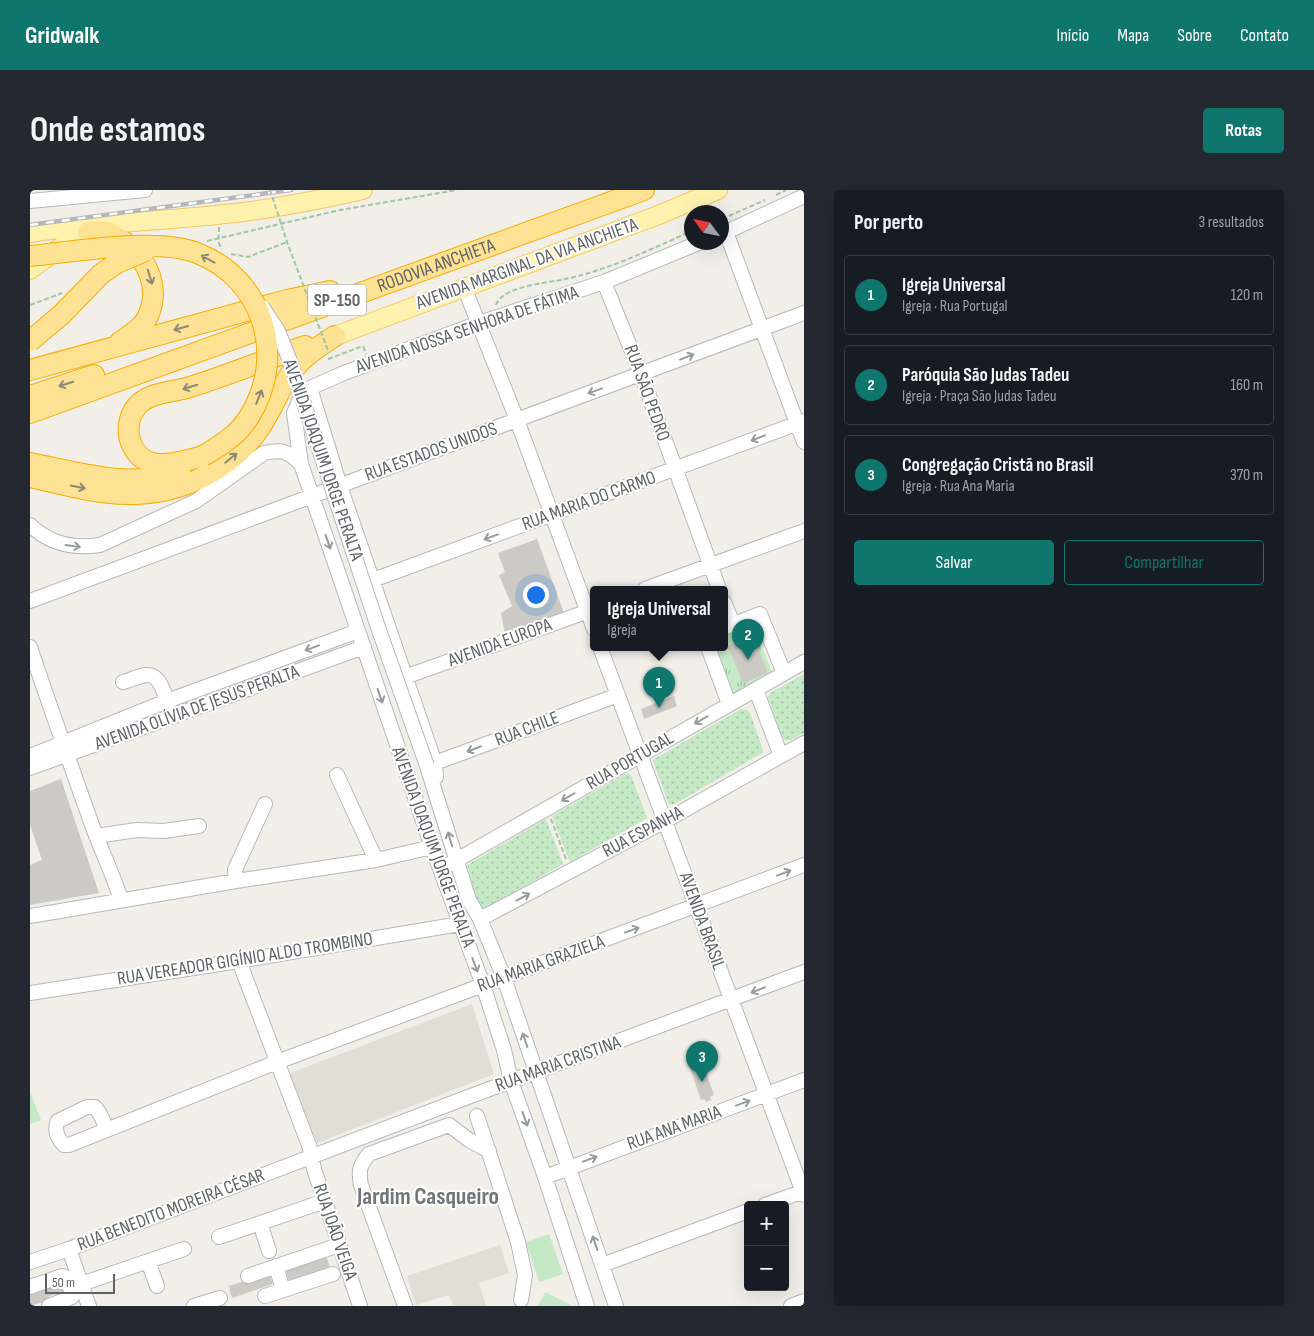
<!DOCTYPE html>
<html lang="pt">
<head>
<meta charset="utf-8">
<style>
  :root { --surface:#171b24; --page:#242831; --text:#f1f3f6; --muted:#9ea1a6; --line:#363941; --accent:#0f766e }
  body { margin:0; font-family:"Sofia Sans Condensed",sans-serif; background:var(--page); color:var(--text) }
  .controls { position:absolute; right:15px; bottom:15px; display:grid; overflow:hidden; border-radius:5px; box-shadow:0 5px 20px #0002 }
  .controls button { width:45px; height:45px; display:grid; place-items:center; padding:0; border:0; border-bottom:1px solid var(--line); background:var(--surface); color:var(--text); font:25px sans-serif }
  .compass { position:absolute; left:654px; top:15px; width:45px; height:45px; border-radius:50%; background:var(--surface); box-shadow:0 5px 20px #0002; rotate:303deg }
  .scale { position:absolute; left:15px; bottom:12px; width:70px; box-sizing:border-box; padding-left:5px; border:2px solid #5f6368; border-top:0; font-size:14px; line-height:18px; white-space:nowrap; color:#5f6368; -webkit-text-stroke:4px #fff; paint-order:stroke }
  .you { position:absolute; left:505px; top:404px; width:18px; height:18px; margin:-12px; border:4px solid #fff; border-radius:50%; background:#1a73e8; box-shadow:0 0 0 8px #1a73e833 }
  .badge { display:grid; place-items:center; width:32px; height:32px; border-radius:50%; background:var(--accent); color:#fff; font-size:16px; font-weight:700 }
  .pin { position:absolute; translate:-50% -41px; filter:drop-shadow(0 1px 2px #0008) }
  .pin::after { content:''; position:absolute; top:26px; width:18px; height:15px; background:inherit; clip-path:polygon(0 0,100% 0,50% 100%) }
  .popup { position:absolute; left:560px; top:396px; width:138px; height:65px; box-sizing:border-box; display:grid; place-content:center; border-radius:5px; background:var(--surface); filter:drop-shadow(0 1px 4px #0005); font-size:16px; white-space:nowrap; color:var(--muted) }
  .popup b { font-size:19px; color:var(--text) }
  .popup::after { content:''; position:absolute; left:50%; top:100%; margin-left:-10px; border:10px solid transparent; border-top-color:var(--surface) }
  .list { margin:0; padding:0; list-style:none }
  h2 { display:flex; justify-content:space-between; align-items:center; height:65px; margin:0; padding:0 20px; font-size:21px }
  h2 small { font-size:16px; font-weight:400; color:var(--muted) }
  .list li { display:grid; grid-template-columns:32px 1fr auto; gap:15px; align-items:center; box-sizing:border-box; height:80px; margin:0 10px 10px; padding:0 10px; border:1px solid var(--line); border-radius:5px }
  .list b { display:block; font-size:19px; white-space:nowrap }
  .list p { margin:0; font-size:16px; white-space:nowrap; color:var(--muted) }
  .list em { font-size:16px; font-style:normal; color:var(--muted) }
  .actions { display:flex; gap:10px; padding:15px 20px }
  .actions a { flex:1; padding:11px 0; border:1px solid var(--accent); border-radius:5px; text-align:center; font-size:18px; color:var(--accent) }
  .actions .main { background:var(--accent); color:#fff }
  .map { position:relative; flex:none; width:774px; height:1116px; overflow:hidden; border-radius:5px }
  header { display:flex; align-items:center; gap:30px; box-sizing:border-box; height:70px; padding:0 25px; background:var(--accent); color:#fff }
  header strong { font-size:24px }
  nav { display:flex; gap:28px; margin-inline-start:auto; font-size:18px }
  .intro { display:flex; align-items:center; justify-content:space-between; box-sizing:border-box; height:120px; padding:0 30px }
  h1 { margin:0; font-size:35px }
  .button { padding:12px 22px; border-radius:5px; background:var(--accent); color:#fff; font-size:18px; font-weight:700 }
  main { display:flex; gap:30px; padding:0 30px }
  aside { flex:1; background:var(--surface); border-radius:5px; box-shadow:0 5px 20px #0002 }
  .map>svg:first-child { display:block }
</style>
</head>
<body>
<header>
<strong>Gridwalk</strong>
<nav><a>Início</a><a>Mapa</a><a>Sobre</a><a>Contato</a></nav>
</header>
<div class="intro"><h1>Onde estamos</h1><a class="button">Rotas</a></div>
<main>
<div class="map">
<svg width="774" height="1116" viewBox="0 0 774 1116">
  <defs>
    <pattern id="grass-dots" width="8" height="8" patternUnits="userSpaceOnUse" patternTransform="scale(1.25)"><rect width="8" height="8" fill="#c5e8c5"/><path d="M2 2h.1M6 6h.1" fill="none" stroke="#a3c0a4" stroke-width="1.8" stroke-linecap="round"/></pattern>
    <pattern id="park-tufts" width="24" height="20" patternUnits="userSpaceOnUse" patternTransform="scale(1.25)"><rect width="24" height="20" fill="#c5e8c5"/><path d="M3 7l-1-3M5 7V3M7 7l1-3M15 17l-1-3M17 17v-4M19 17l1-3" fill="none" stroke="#a3c0a4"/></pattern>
  </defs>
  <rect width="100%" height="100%" fill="#f1efe8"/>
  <path fill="#e1ded6" d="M442,814L464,884L287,953L258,884Z
    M470,1055L479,1083L449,1093L456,1116H423L419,1105L386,1115L377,1086Z"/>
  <path fill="url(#grass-dots)" d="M774,484V543L761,550H755L751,545L738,507L740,503Z
    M711,519L718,520L720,523L733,560L732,563L643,615L639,614L623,571L624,569Z
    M597,583L601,585L617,628L540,672L522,626Z
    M516,629L533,674L456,718L449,716L437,675Z"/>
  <path fill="url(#park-tufts)" d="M722,433L744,487L702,504L683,457H694V445Z"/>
  <path fill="#c5e8c5" d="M0,902L11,930L0,934Z
    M519,1044L533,1084L509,1092L496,1052Z
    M515,1102L541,1115L540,1116H508Z"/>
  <path fill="#cccac5" d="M507,349L534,423L475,444L471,423L482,416L469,385L475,382L468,363Z
    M723,446L738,483L713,493L698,456Z
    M644,506L647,516L614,529L611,519Z
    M31,589L69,703L0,715V675L12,670L0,635V601Z
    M673,873L684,905L680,907L681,910L676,912L675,909L671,910L660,878Z
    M296,1065L300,1077L259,1090L255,1079Z
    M239,1083L243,1094L202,1108L199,1096Z
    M35,1090L40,1104L28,1109L26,1104L19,1106L20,1110L0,1116V1101Z"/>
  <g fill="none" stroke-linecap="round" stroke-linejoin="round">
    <defs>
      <path id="minor" d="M0,11L115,0
        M696,42L774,252
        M692,44L774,6
        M574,92L611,184L689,399
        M434,97L487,230L564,439
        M280,198L310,296L405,573L406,587
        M271,274L264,223L270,209L280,198L314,183L449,133L574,92L671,52
        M0,335C20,354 44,359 70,355L166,311L234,263C252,259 258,261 271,274L402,657L453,795L474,860L481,891L515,987L557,1116
        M343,390L774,231
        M615,399L774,341
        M0,411L774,123
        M694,412L703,434
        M694,438L730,424L754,483
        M0,457C20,517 41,576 62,635C71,660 83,684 91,710
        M570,457L774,1005
        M678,457L699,514
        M375,487L564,419
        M93,492C100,490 109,486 116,485C131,483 136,508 139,519
        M726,500L751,566
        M0,566L137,511L328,441
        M405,573L588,505
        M397,576L439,710L450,729L474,788L586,1116
        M0,578L334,457
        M307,585L346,670
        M66,646L107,640L134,641L169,636
        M418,675L774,472
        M206,691L205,680L208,673L235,614
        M0,726L206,691L346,670L402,657
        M450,729L635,631L774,553
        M209,771L280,958L284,979L330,1116
        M0,803L209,771L430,734
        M447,926L488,1052L495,1085L491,1110
        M77,939L70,924L65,917H57L28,931C24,939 27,948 34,955H39L247,872L774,675
        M515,987L774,890
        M735,1015L774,1001
        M230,1033L239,1061
        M189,1047L295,1011
        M39,1059L59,1116
        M118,1071L127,1096
        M0,1072L39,1059L438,907L774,782
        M572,1075L718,1021
        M246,1076L253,1100
        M218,1086L309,1055
        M51,1094L154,1059
        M0,1097L32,1086L35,1087L43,1104L42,1107L19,1116
        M235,1106L303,1084
        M164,1116L190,1108
        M375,1116L331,995C328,980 330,975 339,964L419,935L439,950L459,961
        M761,1116L774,1111"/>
      <path id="major" d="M0,43C71,32 142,31 213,22C253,17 293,9 333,0
        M0,80L35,54L66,39
        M305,146L626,26L688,0"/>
      <g id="highway">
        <path d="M58,42C64,42 71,41 77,42C84,44 91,50 97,54C119,72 130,99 118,126C113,138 100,145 90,152"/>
        <path d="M0,180L257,110L300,101"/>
        <path d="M0,206L64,185"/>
        <path id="s1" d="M0,223L614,0"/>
        <path d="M173,266C159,270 143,275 128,274C98,271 89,232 110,213C123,202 145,202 160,197C199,185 237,169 275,156"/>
        <path d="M0,273C48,282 104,301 150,280"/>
        <path d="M0,287C32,294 65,304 98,304C149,305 200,281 229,239C242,220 250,197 264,179C275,165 291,155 305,146"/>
      </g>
    </defs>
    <use href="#minor" stroke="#b5b8bc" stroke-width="16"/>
    <use href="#major" stroke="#f2c960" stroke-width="20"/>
    <use href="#highway" stroke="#f9ab00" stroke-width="22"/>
    <path stroke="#9cc7a9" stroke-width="2" stroke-dasharray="5 2.5" stroke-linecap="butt" d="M746,5L756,0
      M692,29L735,10
      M189,37C189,45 187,54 192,59
      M177,51L310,20L427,0
      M201,64L218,67L257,52
      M0,115L32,103
      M466,115C472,96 518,93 535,89C579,80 621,59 662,41
      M298,169L333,156L336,164
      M521,629L536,669"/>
    <use href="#minor" stroke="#fff" stroke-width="14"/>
    <use href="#major" stroke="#fff2af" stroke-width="18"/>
    <use href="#highway" stroke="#fde293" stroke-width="20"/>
    <defs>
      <path id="rail" d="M0,35L261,0"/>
    </defs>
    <use href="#rail" stroke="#b6b7b8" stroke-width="4.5"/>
    <use href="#rail" stroke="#fff" stroke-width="2.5" stroke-dasharray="8" stroke-linecap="butt"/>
    <defs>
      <path id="minor-bridge" d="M232,117L248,141L260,171L349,440L397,576"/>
      <path id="highway-bridge" d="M0,66C44,62 126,47 167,63C234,89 257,167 219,227C208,245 190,256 173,266
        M0,151L31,125L71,84L87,73L115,61"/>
    </defs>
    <use href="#minor-bridge" stroke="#b5b8bc" stroke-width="16" stroke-linecap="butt"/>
    <use href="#highway-bridge" stroke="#f9ab00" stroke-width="22" stroke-linecap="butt"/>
    <path stroke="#9cc7a9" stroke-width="2" stroke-dasharray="5 2.5" stroke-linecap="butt" d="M240,0L257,52L299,163"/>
    <use href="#minor-bridge" stroke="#fff" stroke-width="14"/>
    <use href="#highway-bridge" stroke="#fde293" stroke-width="20"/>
  </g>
  <defs><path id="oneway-shaft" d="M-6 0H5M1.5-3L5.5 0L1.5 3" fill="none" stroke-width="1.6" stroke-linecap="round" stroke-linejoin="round" transform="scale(1.25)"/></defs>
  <g stroke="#8e8975">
    <use href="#oneway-shaft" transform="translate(178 69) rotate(-152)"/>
    <use href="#oneway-shaft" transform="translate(120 87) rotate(73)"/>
    <use href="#oneway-shaft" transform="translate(151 138) rotate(164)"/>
    <use href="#oneway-shaft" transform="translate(36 194) rotate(162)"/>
    <use href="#oneway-shaft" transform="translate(160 197) rotate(163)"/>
    <use href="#oneway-shaft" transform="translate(229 207) rotate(-68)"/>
    <use href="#oneway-shaft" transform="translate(201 268) rotate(-39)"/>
    <use href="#oneway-shaft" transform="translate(48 297) rotate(11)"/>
  </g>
  <g stroke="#979a9d">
    <use href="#oneway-shaft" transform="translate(657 167) rotate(-21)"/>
    <use href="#oneway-shaft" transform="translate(565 201) rotate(160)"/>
    <use href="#oneway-shaft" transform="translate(728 248) rotate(159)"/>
    <use href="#oneway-shaft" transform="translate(461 347) rotate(160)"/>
    <use href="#oneway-shaft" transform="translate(298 352) rotate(71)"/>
    <use href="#oneway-shaft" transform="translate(43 356) rotate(8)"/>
    <use href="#oneway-shaft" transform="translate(282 458) rotate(160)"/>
    <use href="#oneway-shaft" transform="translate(350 506) rotate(71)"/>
    <use href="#oneway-shaft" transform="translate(671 530) rotate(150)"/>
    <use href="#oneway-shaft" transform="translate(444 559) rotate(159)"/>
    <use href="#oneway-shaft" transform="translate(538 607) rotate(150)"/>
    <use href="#oneway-shaft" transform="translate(420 649) rotate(-107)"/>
    <use href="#oneway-shaft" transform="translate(754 683) rotate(-21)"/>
    <use href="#oneway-shaft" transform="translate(493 707) rotate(-28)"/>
    <use href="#oneway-shaft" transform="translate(602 740) rotate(-20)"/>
    <use href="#oneway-shaft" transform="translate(445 775) rotate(69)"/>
    <use href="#oneway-shaft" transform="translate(728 800) rotate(159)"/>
    <use href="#oneway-shaft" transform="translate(495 850) rotate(-109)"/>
    <use href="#oneway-shaft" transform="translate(713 913) rotate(-20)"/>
    <use href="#oneway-shaft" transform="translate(495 929) rotate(70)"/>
    <use href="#oneway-shaft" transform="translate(560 969) rotate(-20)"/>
    <use href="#oneway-shaft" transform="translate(565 1053) rotate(-109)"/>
  </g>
  <g text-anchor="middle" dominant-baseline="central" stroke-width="4" stroke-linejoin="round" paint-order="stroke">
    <rect fill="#fff" stroke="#8f9295" stroke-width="1" x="278" y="94.5" width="58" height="31" rx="4"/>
    <g font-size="18" font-weight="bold" fill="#5f6368">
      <text x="307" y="110">SP-150</text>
    </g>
    <g font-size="19" fill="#5f6368" stroke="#fff">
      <text transform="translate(497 74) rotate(-20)">AVENIDA MARGINAL DA VIA ANCHIETA</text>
      <text stroke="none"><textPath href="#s1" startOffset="432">RODOVIA ANCHIETA</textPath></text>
      <text transform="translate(437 140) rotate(-19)">AVENIDA NOSSA SENHORA DE FÁTIMA</text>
      <text transform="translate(617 203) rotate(70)">RUA SÃO PEDRO</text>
      <text transform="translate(401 262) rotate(-20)">RUA ESTADOS UNIDOS</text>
      <text transform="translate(293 270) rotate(71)">AVENIDA JOAQUIM JORGE PERALTA</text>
      <text transform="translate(559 311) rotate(-20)">RUA MARIA DO CARMO</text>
      <text transform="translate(470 453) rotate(-20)">AVENIDA EUROPA</text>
      <text transform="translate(167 518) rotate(-20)">AVENIDA OLÍVIA DE JESUS PERALTA</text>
      <text transform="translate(497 539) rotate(-21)">RUA CHILE</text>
      <text transform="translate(600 571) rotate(-30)">RUA PORTUGAL</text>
      <text transform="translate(613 642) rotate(-28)">RUA ESPANHA</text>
      <text transform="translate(403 657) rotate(70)">AVENIDA JOAQUIM JORGE PERALTA</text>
      <text transform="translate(672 731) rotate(70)">AVENIDA BRASIL</text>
      <text transform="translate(215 769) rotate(-9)">RUA VEREADOR GIGÍNIO ALDO TROMBINO</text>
      <text transform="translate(511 774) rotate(-20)">RUA MARIA GRAZIELA</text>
      <text transform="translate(528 874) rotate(-20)">RUA MARIA CRISTINA</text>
      <text transform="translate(644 938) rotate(-20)">RUA ANA MARIA</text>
      <text transform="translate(141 1020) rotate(-21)">RUA BENEDITO MOREIRA CÉSAR</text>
      <text transform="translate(305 1042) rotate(71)">RUA JOÃO VEIGA</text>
    </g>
    <g font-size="24" font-weight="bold" fill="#70757a" stroke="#fff">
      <text x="398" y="1006">Jardim Casqueiro</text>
    </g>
  </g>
</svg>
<div class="controls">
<button>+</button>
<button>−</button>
</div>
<svg class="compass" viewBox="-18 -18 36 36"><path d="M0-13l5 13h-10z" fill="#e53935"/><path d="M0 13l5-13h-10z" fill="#9ea1a6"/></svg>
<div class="scale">50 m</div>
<div class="you"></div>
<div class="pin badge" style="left:629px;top:518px">1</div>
<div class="popup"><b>Igreja Universal</b>Igreja</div>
<div class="pin badge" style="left:718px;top:470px">2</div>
<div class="pin badge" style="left:672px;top:892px">3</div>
</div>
<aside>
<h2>Por perto<small>3 resultados</small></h2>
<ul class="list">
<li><span class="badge">1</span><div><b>Igreja Universal</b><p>Igreja · Rua Portugal</p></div><em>120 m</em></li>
<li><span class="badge">2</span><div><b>Paróquia São Judas Tadeu</b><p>Igreja · Praça São Judas Tadeu</p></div><em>160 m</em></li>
<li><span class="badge">3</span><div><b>Congregação Cristã no Brasil</b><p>Igreja · Rua Ana Maria</p></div><em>370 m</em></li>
</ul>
<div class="actions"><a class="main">Salvar</a><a>Compartilhar</a></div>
</aside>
</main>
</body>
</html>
